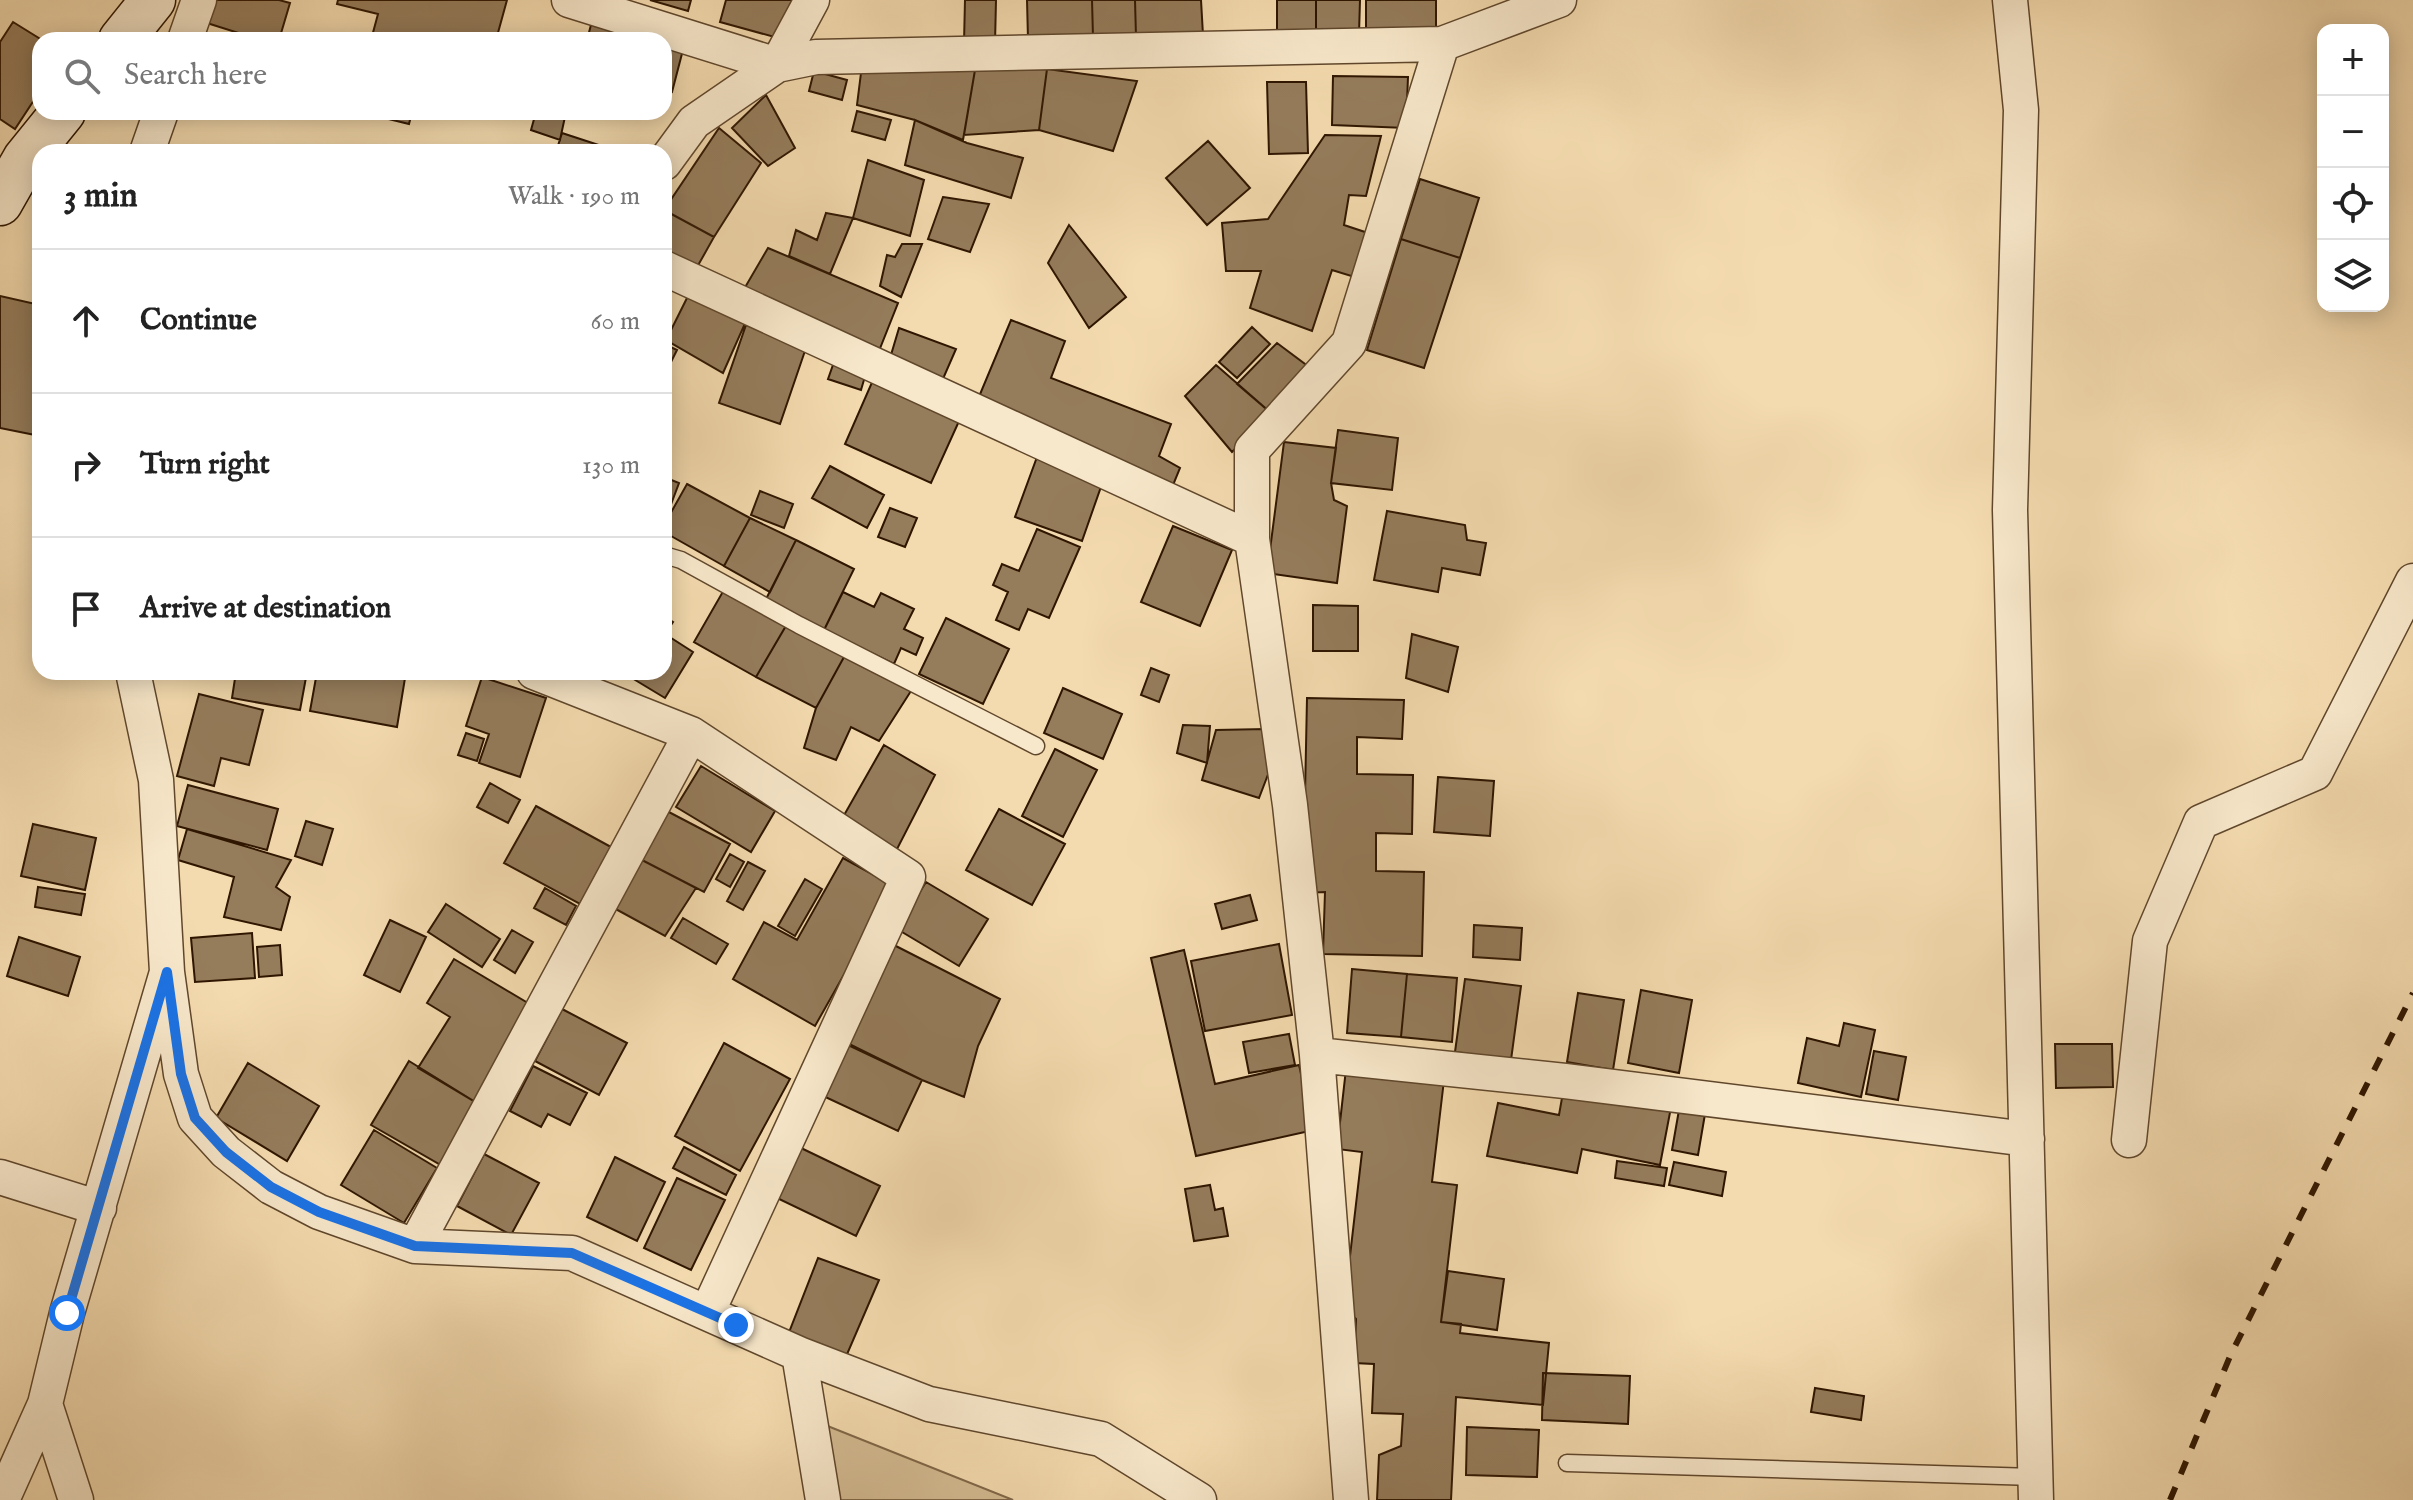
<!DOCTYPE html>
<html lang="en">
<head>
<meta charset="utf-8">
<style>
  :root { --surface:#fff; --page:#f2f2f2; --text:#222; --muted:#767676; --line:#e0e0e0 }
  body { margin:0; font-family:"IM FELL English",serif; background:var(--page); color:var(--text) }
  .controls { position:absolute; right:24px; top:24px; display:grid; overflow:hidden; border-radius:16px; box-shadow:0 4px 20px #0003 }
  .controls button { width:72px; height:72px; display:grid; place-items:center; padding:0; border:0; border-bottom:2px solid var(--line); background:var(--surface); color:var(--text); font:40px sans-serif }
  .stop { position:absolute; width:24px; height:24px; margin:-18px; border:6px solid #1a73e8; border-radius:50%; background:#fff }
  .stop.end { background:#1a73e8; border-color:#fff; box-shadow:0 2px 8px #0008 }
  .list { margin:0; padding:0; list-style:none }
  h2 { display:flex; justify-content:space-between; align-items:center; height:104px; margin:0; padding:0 32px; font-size:34px }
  h2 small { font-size:26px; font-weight:400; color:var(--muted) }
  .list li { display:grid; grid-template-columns:52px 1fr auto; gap:24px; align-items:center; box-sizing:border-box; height:144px; padding:0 32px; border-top:2px solid var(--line) }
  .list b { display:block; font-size:30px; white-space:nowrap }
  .list em { font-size:26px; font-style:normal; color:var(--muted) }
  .icon { flex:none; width:44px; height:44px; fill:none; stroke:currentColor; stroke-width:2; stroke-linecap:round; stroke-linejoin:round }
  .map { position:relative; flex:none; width:2413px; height:1500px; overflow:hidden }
  .search { position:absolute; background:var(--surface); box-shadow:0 4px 20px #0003; left:32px; top:32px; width:640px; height:88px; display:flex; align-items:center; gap:20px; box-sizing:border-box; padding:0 28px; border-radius:24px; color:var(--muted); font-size:30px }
  .panel { position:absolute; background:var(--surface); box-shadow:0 4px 20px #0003; left:32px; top:144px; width:640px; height:536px; border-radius:24px }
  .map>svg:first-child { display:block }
</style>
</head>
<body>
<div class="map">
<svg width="2413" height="1500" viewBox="0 0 2413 1500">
  <rect width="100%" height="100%" fill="#f4dbaf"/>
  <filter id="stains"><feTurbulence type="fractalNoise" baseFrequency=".0025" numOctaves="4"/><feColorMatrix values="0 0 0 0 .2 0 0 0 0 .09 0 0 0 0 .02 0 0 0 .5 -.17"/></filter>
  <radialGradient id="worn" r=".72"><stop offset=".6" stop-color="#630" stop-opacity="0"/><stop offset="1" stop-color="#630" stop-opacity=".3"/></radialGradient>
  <path fill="#d3ba91" stroke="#816849" stroke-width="2" d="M810,1419L1013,1500H822Z"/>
  <path fill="#957c5b" stroke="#2f1601" stroke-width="2" d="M214,0H279L290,3L279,40H261L207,23Z
    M338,0H507L496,40H371L378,14L337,4Z
    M650,0H691L688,11Z
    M726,0H801L789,41L720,22Z
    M965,0H996L995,44L964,43Z
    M1027,0H1092L1093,37L1028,39Z
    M1092,0H1135L1136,37H1093Z
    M1135,0H1201L1203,35L1136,37Z
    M1277,0H1316V36H1277Z
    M1316,0H1360L1359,34L1316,36Z
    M1366,0H1436V34H1366Z
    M592,21L663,40H587Z
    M13,22L42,40L40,91L15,129L0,119V42Z
    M664,40L684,46L672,92L664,90Z
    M862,65L975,70L963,140L915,120L857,105Z
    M1047,69L1137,81L1113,151L1039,130Z
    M1047,69L1039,130L964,135L975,70Z
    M814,71L847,80L842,100L809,91Z
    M1333,76L1408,77L1406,128L1332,125Z
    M1267,82H1306L1308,153L1269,154Z
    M766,95L795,148L768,166L732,128Z
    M857,111L891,120L885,140L852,131Z
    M360,112H412L409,124Z
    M536,112H566L560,140L531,130Z
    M915,120L967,143L1023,158L1011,198L905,165Z
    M719,128L761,163L714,237L664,210Z
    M562,133L620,152H556Z
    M1325,135L1381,136L1366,196L1349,195L1344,225L1371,234L1361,279L1332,270L1312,331L1250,308L1261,271H1226L1222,223L1268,219Z
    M1208,141L1250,188L1207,225L1166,178Z
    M868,160L924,180L910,236L853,218Z
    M1420,179L1479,198L1460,258L1401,239Z
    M943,197L989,204L970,252L928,239Z
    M664,210L714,237L696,269L664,251Z
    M826,213L853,218L830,274L789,256L796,230L817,240Z
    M1069,225L1126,297L1089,328L1048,263Z
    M1401,239L1460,258L1424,368L1367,350Z
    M902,244H922L901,297L880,286L887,255L895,257Z
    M768,248L898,303L877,356L740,296Z
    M692,288L747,319L723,373L666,340Z
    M0,296L40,305V436L0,428Z
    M1011,320L1065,341L1051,378L1171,424L1159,456L1180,468L1167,500L973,411Z
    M746,325L807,345L780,424L719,403Z
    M1252,327L1270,344L1237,378L1219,362Z
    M899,328L956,349L939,388L888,365Z
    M1277,343L1309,367L1271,413L1237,384Z
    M664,344L677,350L664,376Z
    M834,362L866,373L861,390L828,379Z
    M1216,365L1271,413L1232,452L1185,396Z
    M873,380L960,419L931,483L845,444Z
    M1338,430L1398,438L1392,490L1331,483Z
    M1284,442L1336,448L1331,483L1334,500L1347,506L1337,583L1267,573Z
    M1037,457L1103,481L1082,541L1015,517Z
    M830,466L884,495L867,528L812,498Z
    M664,477L679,483L664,523Z
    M687,484L750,518L724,566L664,532V525Z
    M760,491L793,504L784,528L751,515Z
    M890,508L917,518L905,547L878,537Z
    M1387,511L1465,525L1467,540L1486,543L1480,575L1442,568L1438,592L1374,580Z
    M750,518L796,540L770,592L724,566Z
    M1173,526L1232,550L1200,626L1141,602Z
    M1037,529L1080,547L1049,618L1028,609L1019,630L996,620L1008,592L993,585L1002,564L1019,571Z
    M796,540L854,569L824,630L765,601Z
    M725,588L787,624L756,677L694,642Z
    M843,592L874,607L881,593L914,609L904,629L923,638L916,655L901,648L894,664L824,630Z
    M1313,605L1358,606V651H1313Z
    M664,616L673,622L665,634L693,652L665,698L622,672H664Z
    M946,618L1009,649L983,704L919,674Z
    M787,624L844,657L816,708L756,677Z
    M1412,634L1458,647L1448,692L1406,678Z
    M844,657L911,691L879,741L851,727L836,760L804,748L816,708Z
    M1151,668L1169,675L1159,702L1141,695Z
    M236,672H307L300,710L232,698Z
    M317,672H406L397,727L310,711Z
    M482,677L546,698L520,777L479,763L489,734L466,726Z
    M1063,688L1122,714L1103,759L1044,733Z
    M199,694L263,710L249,765L221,758L214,786L177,776Z
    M1307,698L1404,700L1402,739L1357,737V774L1413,775L1412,834L1376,833V871L1424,872L1422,956L1323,954L1325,892L1303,893Z
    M1183,725L1210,726L1207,763L1177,753Z
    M1266,729L1272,764L1259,798L1202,780L1216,730Z
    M466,733L484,739L477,761L458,755Z
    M884,745L935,775L895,853L839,824Z
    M1055,749L1097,770L1063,837L1022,816Z
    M701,766L775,811L751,852L676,807Z
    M1438,777L1494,781L1490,836L1434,832Z
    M490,783L520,800L508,823L477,807Z
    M188,785L278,809L267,850L177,826Z
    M536,806L611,847L580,904L504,863Z
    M999,809L1065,844L1032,905L966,870Z
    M665,810L730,844L704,892L640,859Z
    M306,821L333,829L322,865L295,856Z
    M33,824L96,838L85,890L21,876Z
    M187,829L291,860L276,887L290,897L281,930L224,917L234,877L178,860Z
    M730,854L744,862L730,887L716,879Z
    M843,858L894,886L815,1026L733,979L764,922L797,940Z
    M640,859L696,888L665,936L612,907Z
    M748,862L765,871L743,910L727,901Z
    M805,879L822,889L795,936L778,926Z
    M926,882L988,919L959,966L897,929Z
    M38,887L85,894L81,915L35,907Z
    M545,888L576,906L566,925L534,908Z
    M1250,895L1257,920L1222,929L1215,904Z
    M446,904L500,939L482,967L428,932Z
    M683,918L728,944L716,964L671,938Z
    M390,920L426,937L400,992L364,975Z
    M1474,925L1522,928L1520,960L1473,957Z
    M512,930L533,942L515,973L494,960Z
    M252,933L255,978L195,982L191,938Z
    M19,937L80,957L68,996L7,976Z
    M888,942L1000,999L978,1046L964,1097L922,1080L841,1040Z
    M1279,944L1292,1015L1205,1031L1191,961Z
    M280,945L282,975L259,977L257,947Z
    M1184,950L1215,1084L1299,1065L1314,1130L1196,1156L1151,958Z
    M454,959L533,1006L475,1102L418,1068L450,1017L427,1003Z
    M1352,969L1407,974L1401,1037L1347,1033Z
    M1407,974L1457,978L1452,1042L1401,1037Z
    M1465,979L1521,986L1511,1060L1455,1052Z
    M1641,990L1692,1000L1679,1073L1628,1063Z
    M1578,993L1624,1000L1613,1070L1567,1062Z
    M562,1009L627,1043L599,1095L535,1061Z
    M1844,1023L1875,1030L1861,1097L1798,1083L1807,1038L1839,1046Z
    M1289,1034L1295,1065L1249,1073L1243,1042Z
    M724,1043L790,1079L740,1171L675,1136Z
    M846,1044L922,1080L898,1131L821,1095Z
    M2055,1044H2112L2113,1087L2056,1088Z
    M1874,1051L1906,1057L1898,1100L1866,1094Z
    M409,1061L475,1102L446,1168L371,1125Z
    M248,1063L319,1106L287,1161L216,1118Z
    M533,1066L587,1093L570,1125L548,1114L541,1127L510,1111Z
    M1346,1069L1444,1080L1432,1182L1457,1185L1441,1322L1461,1324L1460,1333L1549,1343L1543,1405L1456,1397L1451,1500H1377L1379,1455L1401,1446L1403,1414L1372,1413L1374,1364L1354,1363L1356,1319L1344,1308L1362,1152L1337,1149Z
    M1565,1081L1672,1102L1660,1165L1582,1149L1577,1173L1487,1156L1498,1103L1559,1115Z
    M1679,1110L1705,1114L1698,1155L1672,1150Z
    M374,1130L437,1168L404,1223L341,1185Z
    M684,1147L736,1175L726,1195L673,1168Z
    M801,1148L880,1186L856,1236L777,1198Z
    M484,1154L539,1183L511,1235L457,1206Z
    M615,1157L665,1182L637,1241L587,1217Z
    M1617,1161L1667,1168L1664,1186L1615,1178Z
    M1674,1162L1726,1172L1722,1196L1669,1185Z
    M677,1178L725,1200L691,1270L644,1248Z
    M1210,1185L1215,1210L1223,1208L1228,1236L1194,1241L1185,1189Z
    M818,1258L879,1280L845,1359L788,1335Z
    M1448,1271L1504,1279L1497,1330L1441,1322Z
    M1543,1373L1630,1376L1628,1424L1542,1420Z
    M1815,1388L1864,1396L1861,1420L1811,1412Z
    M1467,1427L1539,1430L1537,1477L1466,1475Z"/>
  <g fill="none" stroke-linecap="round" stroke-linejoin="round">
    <defs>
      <path id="lane" d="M664,555L681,560L799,625L1036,746
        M1567,1463L2036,1477"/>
      <path id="street" d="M569,0L777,65
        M812,0L777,65L816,57L1442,44L1559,0
        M2010,0L2021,110L2010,510L2036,1500
        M185,40L199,0
        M147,152L161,112
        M664,163L694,122L777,65
        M664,268L1252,539
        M691,734L908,877L708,1311
        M167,972L181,1074L195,1118L226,1152L271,1187L319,1212L415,1246L572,1253L799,1354L929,1404L1101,1439L1199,1500
        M1317,1055L1565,1081L2027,1139
        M2129,1140L2150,941L2201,822L2315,773L2413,581
        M0,1177L99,1208
        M415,1246L691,734L534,672
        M799,1354L823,1500
        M2,1500L45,1404
        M76,1500L45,1404L67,1313L167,972L156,780L133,672
        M1351,1500L1317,1055L1290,805L1252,539V450L1349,343L1442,44"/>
      <path id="secondary" d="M121,40L153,0
        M0,203L25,159L63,112"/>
    </defs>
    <use href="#lane" stroke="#60472c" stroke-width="19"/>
    <use href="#street" stroke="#60472c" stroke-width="37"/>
    <use href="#secondary" stroke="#2f1601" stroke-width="47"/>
    <use href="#lane" stroke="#f8e8cb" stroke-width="16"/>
    <use href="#street" stroke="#f8e8cb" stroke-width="34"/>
    <use href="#secondary" stroke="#f8e8cb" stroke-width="44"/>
    <path stroke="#2f1601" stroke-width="6" stroke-dasharray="14 14" stroke-linecap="butt" d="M2170,1500L2231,1354L2413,993"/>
  </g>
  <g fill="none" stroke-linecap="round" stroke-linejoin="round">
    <path stroke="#1a73e8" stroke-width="10" d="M67,1313L167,972L181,1074L195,1118L226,1152L271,1187L319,1212L415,1246L572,1253L736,1325"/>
  </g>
  <rect width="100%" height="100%" filter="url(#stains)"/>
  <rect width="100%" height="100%" fill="url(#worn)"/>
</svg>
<div class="controls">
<button>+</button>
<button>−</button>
<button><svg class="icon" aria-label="locate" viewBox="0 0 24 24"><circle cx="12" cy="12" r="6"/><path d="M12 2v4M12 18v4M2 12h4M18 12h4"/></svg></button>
<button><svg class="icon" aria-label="layers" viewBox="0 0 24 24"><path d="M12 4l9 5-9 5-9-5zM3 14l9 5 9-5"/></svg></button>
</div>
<div class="stop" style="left:67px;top:1313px"></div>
<div class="stop end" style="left:736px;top:1325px"></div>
<div class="search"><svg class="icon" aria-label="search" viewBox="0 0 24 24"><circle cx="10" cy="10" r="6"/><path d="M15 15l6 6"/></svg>Search here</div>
<section class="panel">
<h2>3 min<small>Walk · 190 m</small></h2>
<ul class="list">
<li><svg class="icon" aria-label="ahead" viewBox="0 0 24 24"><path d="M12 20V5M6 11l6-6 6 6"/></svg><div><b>Continue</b></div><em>60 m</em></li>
<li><svg class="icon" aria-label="right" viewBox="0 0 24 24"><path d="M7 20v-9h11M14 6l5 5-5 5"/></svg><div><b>Turn right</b></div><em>130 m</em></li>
<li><svg class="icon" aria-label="arrive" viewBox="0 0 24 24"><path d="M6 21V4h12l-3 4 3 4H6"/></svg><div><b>Arrive at destination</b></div></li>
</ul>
</section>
</div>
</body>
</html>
